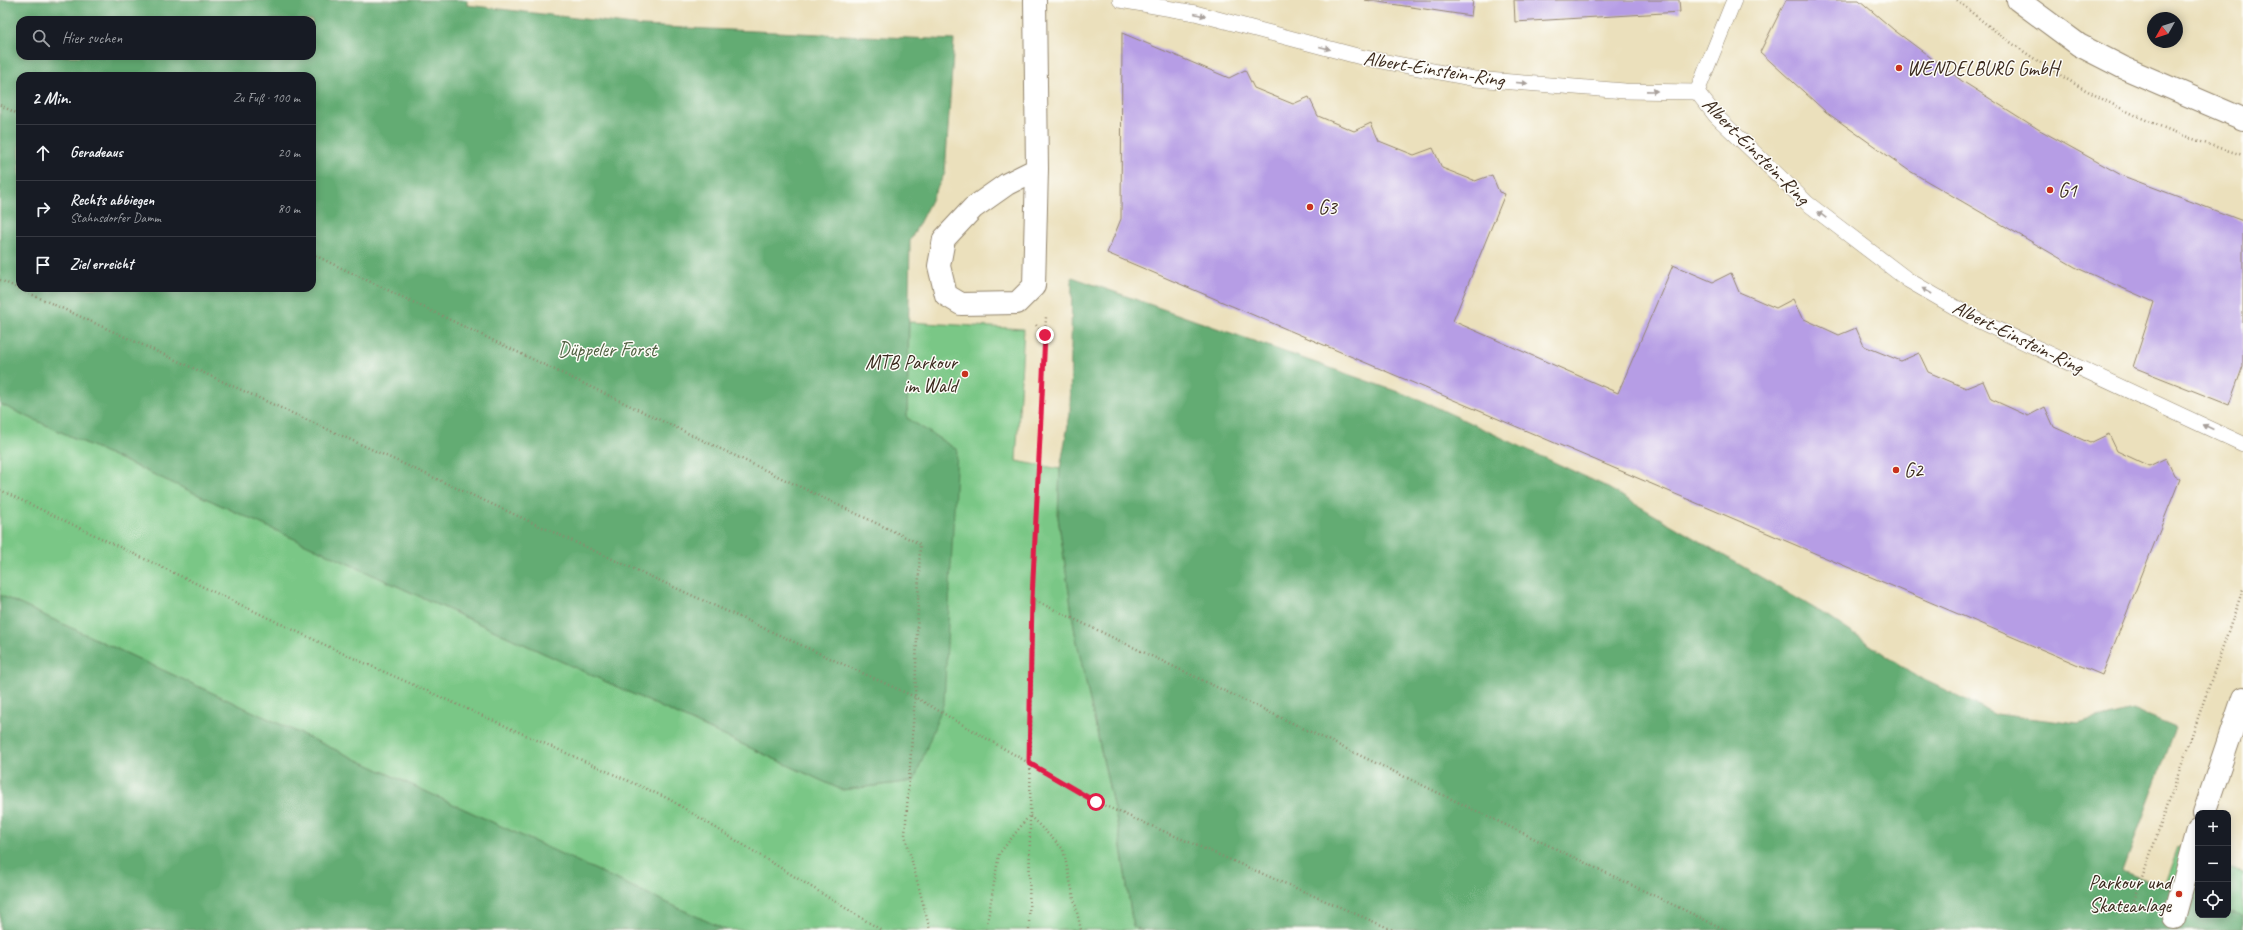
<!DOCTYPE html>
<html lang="de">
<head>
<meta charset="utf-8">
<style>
  :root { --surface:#171b24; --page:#20242c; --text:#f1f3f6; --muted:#9ea1a6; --line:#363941 }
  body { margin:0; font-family:Caveat,sans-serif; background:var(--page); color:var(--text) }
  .controls { position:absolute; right:12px; bottom:12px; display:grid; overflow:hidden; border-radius:8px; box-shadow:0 2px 10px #0003 }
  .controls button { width:36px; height:36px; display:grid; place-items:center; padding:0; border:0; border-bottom:1px solid var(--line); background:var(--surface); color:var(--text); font:20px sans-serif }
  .compass { position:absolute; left:2147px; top:12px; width:36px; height:36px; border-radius:50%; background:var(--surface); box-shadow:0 2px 10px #0003; rotate:231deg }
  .stop { position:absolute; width:12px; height:12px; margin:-9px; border:3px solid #e11d48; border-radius:50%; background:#fff }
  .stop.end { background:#e11d48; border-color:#fff; box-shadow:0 1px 4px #0008 }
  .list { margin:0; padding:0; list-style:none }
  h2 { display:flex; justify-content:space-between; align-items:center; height:52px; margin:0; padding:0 16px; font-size:17px }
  h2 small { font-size:13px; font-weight:400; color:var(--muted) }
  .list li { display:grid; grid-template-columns:26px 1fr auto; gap:12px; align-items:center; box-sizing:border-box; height:56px; padding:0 16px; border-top:1px solid var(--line) }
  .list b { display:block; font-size:15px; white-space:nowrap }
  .list p { margin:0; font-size:13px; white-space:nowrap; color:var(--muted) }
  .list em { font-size:13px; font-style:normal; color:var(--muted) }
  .icon { flex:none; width:22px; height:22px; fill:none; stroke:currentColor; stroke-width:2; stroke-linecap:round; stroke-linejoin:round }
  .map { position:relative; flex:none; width:2243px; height:930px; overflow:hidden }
  .search { position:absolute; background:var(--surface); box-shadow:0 2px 10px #0003; left:16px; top:16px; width:300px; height:44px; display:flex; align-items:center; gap:10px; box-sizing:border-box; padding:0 14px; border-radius:12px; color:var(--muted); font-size:15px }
  .panel { position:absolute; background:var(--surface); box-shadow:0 2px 10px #0003; left:16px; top:72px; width:300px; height:220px; border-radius:12px }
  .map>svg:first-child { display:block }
</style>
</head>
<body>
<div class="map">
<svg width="2243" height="930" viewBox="0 0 2243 930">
  <rect width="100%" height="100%" fill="#fdfcf7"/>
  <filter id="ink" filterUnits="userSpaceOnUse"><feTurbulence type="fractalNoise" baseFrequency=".025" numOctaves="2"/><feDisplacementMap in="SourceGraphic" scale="8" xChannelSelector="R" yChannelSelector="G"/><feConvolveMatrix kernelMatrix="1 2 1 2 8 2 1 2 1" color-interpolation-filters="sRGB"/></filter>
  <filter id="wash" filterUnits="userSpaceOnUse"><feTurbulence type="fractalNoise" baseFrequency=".012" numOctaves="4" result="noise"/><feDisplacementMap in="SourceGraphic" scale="16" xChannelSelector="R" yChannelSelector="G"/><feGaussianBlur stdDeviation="0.9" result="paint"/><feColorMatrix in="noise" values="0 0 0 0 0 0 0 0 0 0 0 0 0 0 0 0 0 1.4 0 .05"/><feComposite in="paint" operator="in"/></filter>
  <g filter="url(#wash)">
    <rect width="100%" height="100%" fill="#ebe0bc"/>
    <path fill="#7ac786" stroke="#5a7852" d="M909,322L1024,329L1016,461L1060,469L1058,517L1075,633L1118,827L1133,926L1141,930H726L0,595V404L842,790L914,781L957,450L907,418Z
      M2178,847L2198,855V915H2228V868L2243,874V930H2148Z"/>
    <path fill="#63ac73" stroke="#4f6b48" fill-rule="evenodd" d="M0,0H467V5L642,26L954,40L945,173L910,241L907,418L957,450L944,702L914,781L842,790L0,404ZM20,20H312V56H20ZM20,76H312V288H20Z
      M1072,277L1421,400L1603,485L1824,614L1918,677L1996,714L2078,724L2132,710L2176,728L2123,871L2198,900V915H2228V912L2243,917V930H1141L1133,926L1118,827L1075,633L1058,517L1060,469L1070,414Z
      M0,595L726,930H0Z"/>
    <g id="blocks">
      <path fill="#b69de5" d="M1365,0H1473L1471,16Z
        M1514,0H1679L1680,12L1515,22Z
        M1786,0H1859L1894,30L1962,81L2038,129L2123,176L2243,221V366L2229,405L2133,367L2154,302L2075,267L1908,170L1826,112L1760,52Z
        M1122,33L1229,78L1245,70L1254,88L1293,104L1309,97L1318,116L1354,131L1371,123L1379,141L1414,155L1433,148L1442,168L1475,181L1492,175L1499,192L1505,194L1453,321L1618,393L1673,265L1713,282L1731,273L1739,292L1776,308L1793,299L1802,318L1839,335L1856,328L1864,346L1901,361L1919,353L1928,372L1966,388L1983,381L1991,399L2028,416L2045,407L2054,427L2090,443L2109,434L2117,451L2149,466L2166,458L2174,475L2180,479L2102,675L1107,253L1121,219Z"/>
    </g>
  </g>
  <g filter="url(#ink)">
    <use href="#blocks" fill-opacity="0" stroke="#93856d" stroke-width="1"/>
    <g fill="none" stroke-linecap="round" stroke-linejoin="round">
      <defs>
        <path id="service" d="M1120,0L1195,13L1361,57L1475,79L1625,91L1697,92
          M1697,92L1716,116L1807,203L1908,280L1977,320L2243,444
          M1697,92L1734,0"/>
        <path id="minor" d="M1035,0L1037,169L1034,286L1017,303L961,304L946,295L939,266L944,239L973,208L1007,184L1037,169
          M2204,813L2243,698
          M2174,918L2198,830"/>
        <path id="tertiary" d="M2018,0L2079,45L2122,67L2243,119"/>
      </defs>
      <use href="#service" stroke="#93856d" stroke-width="16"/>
      <use href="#minor" stroke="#93856d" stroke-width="24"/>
      <use href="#tertiary" stroke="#93856d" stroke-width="24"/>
      <path stroke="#93856d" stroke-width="2.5" stroke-dasharray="1 3" stroke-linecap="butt" d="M1957,0C2039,71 2139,126 2243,155
        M0,105L20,115
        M312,254L920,544L915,697L905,835L930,930
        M0,280L915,697L1096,802L1393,930
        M1036,325L1045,335
        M0,490L342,653L669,799L881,930
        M1032,599L1726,930
        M1030,816L1063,849L1081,930
        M2133,904L2243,589
        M986,930L999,854L1029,816
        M1029,930L1032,599L1046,317"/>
      <use href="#service" stroke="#fff" stroke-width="15"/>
      <use href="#minor" stroke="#fff" stroke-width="22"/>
      <use href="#tertiary" stroke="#fff" stroke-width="22"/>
    </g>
    <defs><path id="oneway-solid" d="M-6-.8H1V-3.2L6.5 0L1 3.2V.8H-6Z"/></defs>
    <g fill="#a79f9a">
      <use href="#oneway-solid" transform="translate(1200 15) rotate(14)"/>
      <use href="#oneway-solid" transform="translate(1325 48) rotate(15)"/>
      <use href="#oneway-solid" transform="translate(1522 83) rotate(5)"/>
      <use href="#oneway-solid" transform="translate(1652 91) rotate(1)"/>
      <use href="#oneway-solid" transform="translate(1822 215) rotate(-143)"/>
      <use href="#oneway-solid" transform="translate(1927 291) rotate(-150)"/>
      <use href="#oneway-solid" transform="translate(2208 427) rotate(-155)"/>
    </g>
  </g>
  <g fill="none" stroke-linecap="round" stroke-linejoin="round" filter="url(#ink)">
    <path stroke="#e11d48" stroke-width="5" d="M1045,335L1032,599L1029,763L1096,802"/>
  </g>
  <g fill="#c8321e" stroke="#fdfcf7" stroke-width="1.5">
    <circle cx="1899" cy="68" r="4"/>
    <circle cx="2050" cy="190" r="4"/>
    <circle cx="1310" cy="207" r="4"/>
    <circle cx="965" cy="374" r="4"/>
    <circle cx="1896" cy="470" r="4"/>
    <circle cx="2179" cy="894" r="4"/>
  </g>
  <g text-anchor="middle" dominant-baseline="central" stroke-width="3" stroke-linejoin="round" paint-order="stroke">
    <g font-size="20" fill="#3b2a1e" stroke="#fdfcf7" text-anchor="start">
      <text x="1907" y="68">WENDELBURG GmbH</text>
      <text x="2058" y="190">G1</text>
      <text x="1318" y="207">G3</text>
      <text x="957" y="362" text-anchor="end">MTB Parkour<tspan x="957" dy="23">im Wald</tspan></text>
      <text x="1904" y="470">G2</text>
      <text x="2171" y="882" text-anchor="end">Parkour und<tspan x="2171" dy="23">Skateanlage</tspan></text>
    </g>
    <g font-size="20" fill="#3b2a1e" stroke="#fdfcf7">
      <text transform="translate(1434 69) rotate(9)">Albert-Einstein-Ring</text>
      <text transform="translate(1756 151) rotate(45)">Albert-Einstein-Ring</text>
      <text transform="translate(2018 337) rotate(26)">Albert-Einstein-Ring</text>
    </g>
    <g font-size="20" fill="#516142" stroke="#fdfcf7">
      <text x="607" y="349">Düppeler Forst</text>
    </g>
  </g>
</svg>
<div class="controls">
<button>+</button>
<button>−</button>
<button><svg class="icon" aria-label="locate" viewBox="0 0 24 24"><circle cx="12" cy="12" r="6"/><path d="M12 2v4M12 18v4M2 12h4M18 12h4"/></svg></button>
</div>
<svg class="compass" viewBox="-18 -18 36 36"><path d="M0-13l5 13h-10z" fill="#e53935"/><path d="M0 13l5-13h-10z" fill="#9ea1a6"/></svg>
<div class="stop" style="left:1096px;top:802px"></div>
<div class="stop end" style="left:1045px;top:335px"></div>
<div class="search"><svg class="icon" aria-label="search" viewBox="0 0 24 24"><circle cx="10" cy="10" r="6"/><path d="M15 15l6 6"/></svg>Hier suchen</div>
<section class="panel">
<h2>2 Min.<small>Zu Fuß · 100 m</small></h2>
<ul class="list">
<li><svg class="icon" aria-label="ahead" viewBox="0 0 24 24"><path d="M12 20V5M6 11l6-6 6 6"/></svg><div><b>Geradeaus</b></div><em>20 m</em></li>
<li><svg class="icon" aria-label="right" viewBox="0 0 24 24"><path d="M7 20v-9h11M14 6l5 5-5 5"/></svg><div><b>Rechts abbiegen</b><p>Stahnsdorfer Damm</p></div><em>80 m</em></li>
<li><svg class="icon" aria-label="arrive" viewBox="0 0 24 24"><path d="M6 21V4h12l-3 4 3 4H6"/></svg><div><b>Ziel erreicht</b></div></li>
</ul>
</section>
</div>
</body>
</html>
